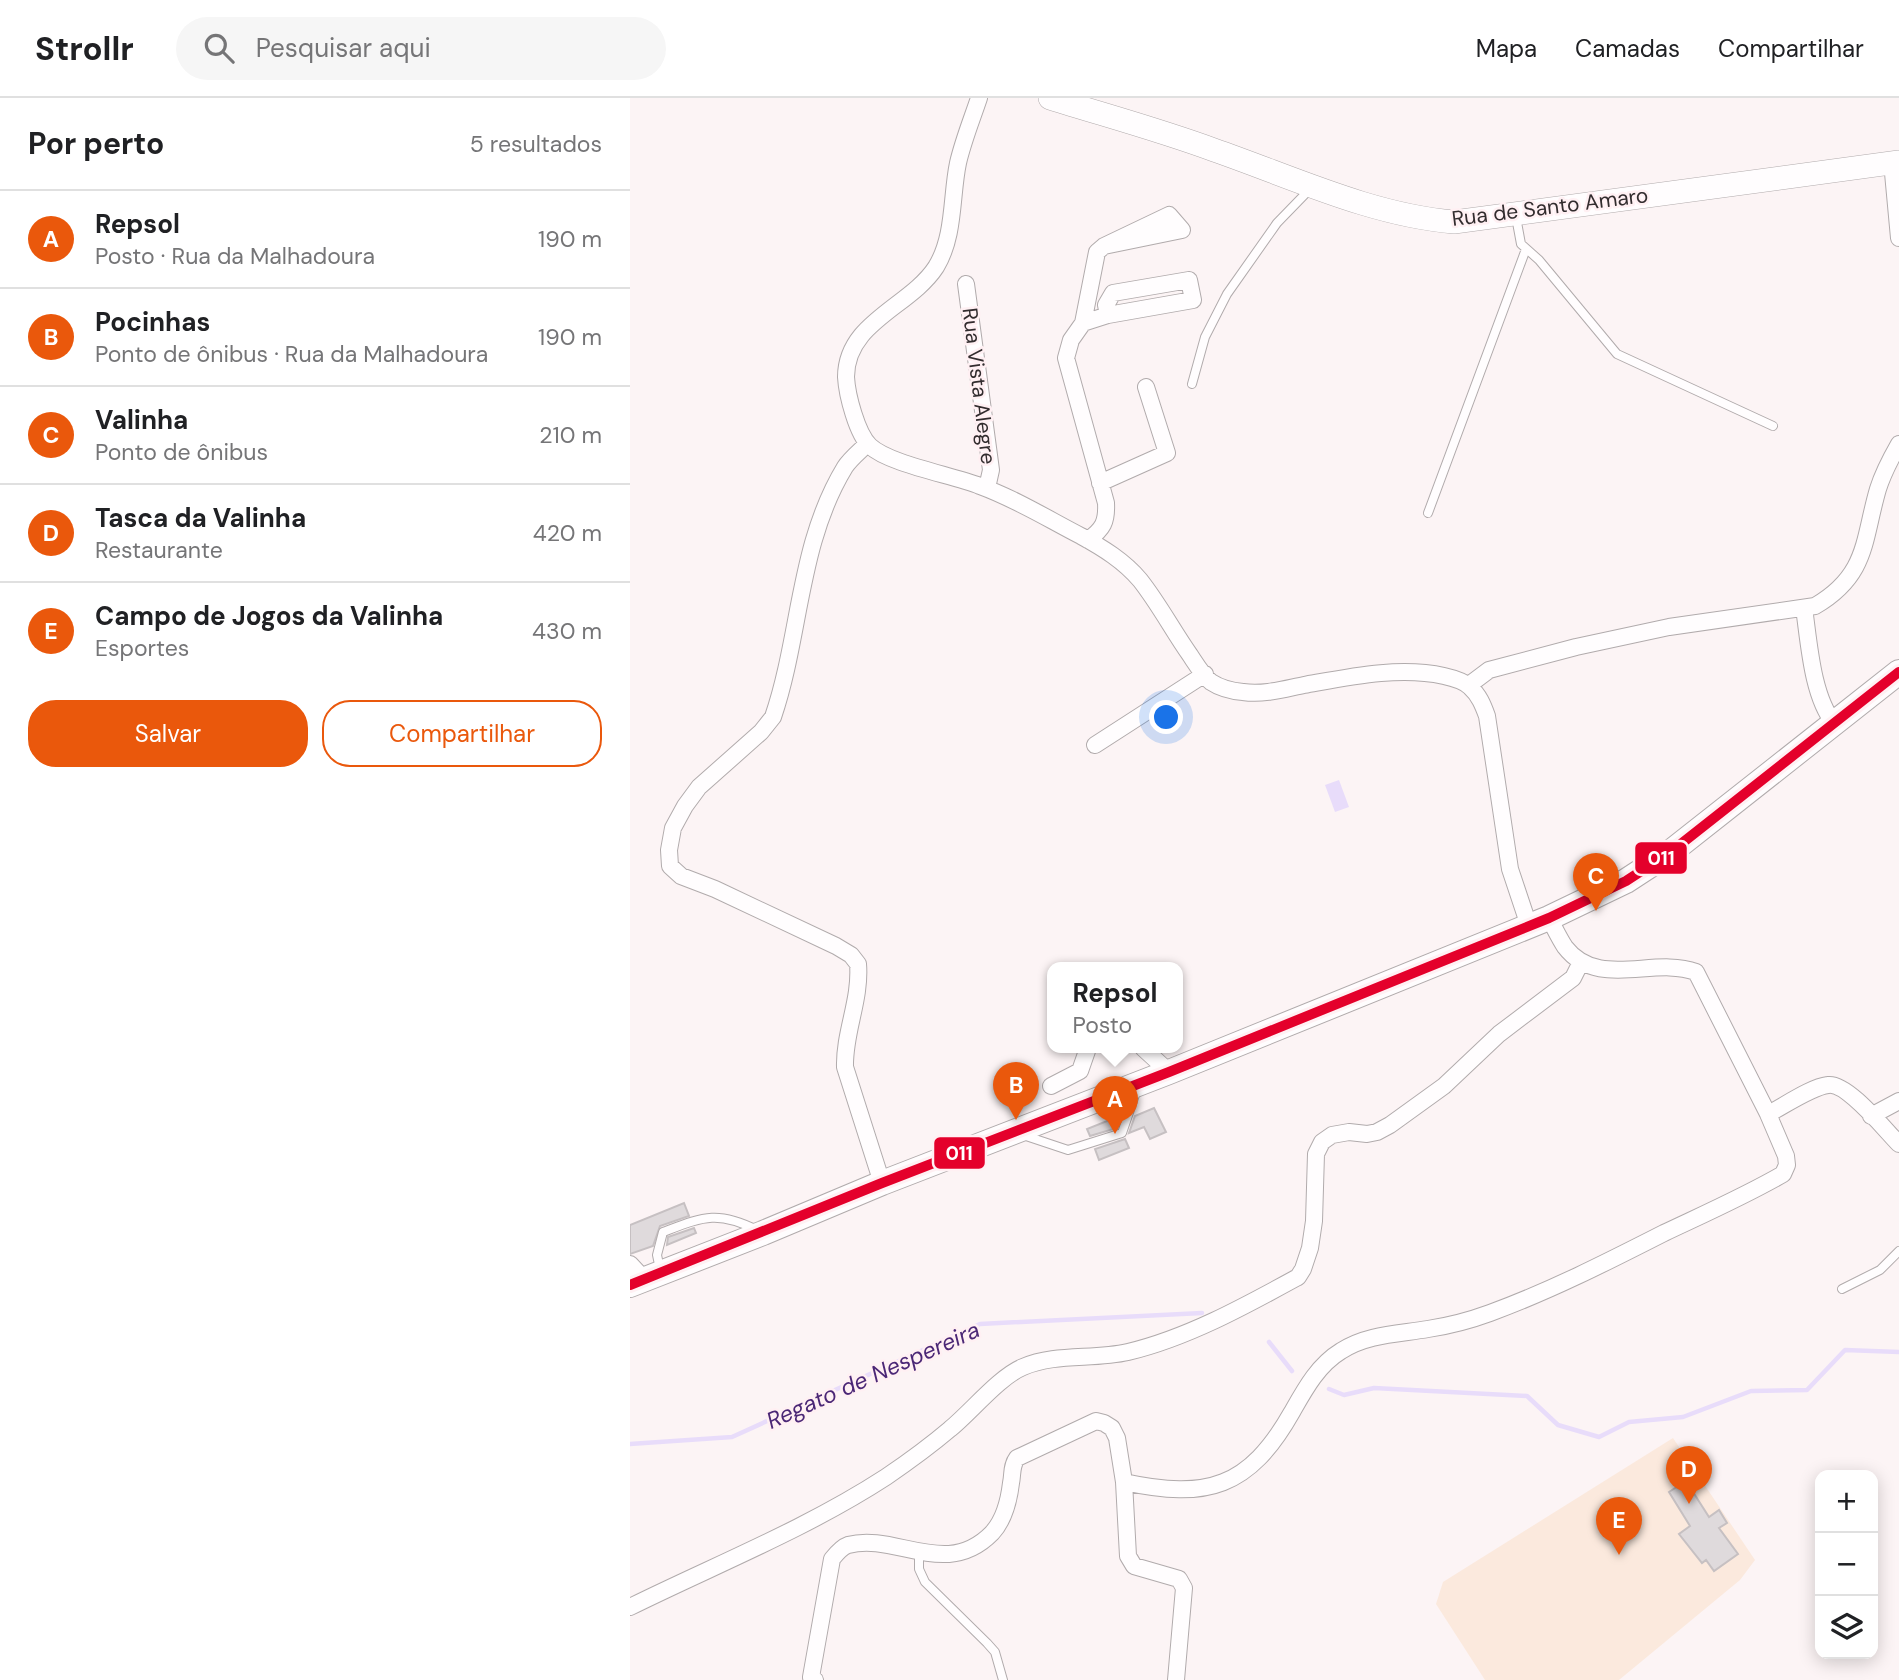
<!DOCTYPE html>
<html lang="pt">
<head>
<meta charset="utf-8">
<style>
  :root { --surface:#fff; --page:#f6f6f6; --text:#202124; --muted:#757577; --line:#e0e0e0; --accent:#ea580c }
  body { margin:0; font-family:"DM Sans",sans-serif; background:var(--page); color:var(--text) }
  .controls { position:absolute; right:21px; bottom:21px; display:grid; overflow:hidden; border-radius:14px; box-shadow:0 4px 18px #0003 }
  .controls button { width:63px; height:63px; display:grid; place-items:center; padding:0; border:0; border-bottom:2px solid var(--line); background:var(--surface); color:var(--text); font:35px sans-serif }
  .you { position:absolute; left:537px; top:620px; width:24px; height:24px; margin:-18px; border:5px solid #fff; border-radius:50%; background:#1a73e8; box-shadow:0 0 0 10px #1a73e833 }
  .badge { display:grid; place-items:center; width:46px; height:46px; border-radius:50%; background:var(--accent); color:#fff; font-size:23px; font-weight:700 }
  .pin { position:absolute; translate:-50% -58px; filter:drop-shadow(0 2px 4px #0008) }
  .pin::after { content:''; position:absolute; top:37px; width:24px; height:21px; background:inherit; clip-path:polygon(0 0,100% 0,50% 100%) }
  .popup { position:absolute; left:417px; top:864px; width:136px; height:91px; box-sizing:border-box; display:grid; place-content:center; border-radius:14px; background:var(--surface); filter:drop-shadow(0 2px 5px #0005); font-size:23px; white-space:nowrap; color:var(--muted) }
  .popup b { font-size:26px; color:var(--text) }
  .popup::after { content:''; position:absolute; left:50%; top:100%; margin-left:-14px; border:14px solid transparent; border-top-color:var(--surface) }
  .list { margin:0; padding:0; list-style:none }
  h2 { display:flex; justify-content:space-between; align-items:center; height:91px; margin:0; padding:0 28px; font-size:30px }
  h2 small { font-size:23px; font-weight:400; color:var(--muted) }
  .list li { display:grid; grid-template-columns:46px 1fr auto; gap:21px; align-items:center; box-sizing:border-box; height:98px; padding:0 28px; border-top:2px solid var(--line) }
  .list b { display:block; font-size:26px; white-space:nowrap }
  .list p { margin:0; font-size:23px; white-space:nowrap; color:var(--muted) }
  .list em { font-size:23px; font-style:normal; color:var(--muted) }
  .actions { display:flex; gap:14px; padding:21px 28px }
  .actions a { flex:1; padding:16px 0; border:2px solid var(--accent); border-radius:28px; text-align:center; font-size:24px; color:var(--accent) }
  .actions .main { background:var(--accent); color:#fff }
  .icon { flex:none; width:38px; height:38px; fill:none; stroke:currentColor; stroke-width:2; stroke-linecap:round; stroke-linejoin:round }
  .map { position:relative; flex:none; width:1269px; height:1582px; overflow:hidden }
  header { display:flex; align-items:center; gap:42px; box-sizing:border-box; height:98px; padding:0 35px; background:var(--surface); border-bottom:2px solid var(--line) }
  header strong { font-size:33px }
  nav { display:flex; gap:38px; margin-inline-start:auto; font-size:24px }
  .search { width:490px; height:63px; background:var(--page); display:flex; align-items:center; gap:18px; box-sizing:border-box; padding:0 24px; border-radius:38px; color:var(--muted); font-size:26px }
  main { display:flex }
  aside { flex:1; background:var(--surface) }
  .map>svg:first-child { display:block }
</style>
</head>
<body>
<header>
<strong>Strollr</strong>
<div class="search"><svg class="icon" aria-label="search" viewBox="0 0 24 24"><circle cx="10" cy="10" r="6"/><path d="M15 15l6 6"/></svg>Pesquisar aqui</div>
<nav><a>Mapa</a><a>Camadas</a><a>Compartilhar</a></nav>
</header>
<main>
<aside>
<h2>Por perto<small>5 resultados</small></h2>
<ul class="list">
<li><span class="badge">A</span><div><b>Repsol</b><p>Posto · Rua da Malhadoura</p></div><em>190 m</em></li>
<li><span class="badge">B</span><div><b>Pocinhas</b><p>Ponto de ônibus · Rua da Malhadoura</p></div><em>190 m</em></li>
<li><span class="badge">C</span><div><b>Valinha</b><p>Ponto de ônibus</p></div><em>210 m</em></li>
<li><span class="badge">D</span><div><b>Tasca da Valinha</b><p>Restaurante</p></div><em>420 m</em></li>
<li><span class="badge">E</span><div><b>Campo de Jogos da Valinha</b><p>Esportes</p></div><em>430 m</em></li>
</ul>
<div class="actions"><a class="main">Salvar</a><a>Compartilhar</a></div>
</aside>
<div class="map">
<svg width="1269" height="1582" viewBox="0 0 1269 1582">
  <rect width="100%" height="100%" fill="#fcf4f5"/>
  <path fill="#fbe9dd" d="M1043,1340L1125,1462L1110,1482L989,1582H855L806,1506L813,1484Z"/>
  <path fill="#e8dcfa" d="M709,682L719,709L705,714L695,687Z"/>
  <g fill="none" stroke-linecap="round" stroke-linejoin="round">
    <path stroke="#e8dcfa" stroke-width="4.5" d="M639,1244L662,1273
      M699,1291L714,1297L744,1290L897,1298L928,1327L969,1339L999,1324L1053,1319L1121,1293L1177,1292L1215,1252L1269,1254
      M0,1346L102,1339L350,1226L572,1215"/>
  </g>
  <path fill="#dfdadc" stroke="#c6c0c2" stroke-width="2" d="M524,1010L536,1034L520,1041L514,1029L499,1035L505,1018Z
    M487,1019L489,1024L487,1030L460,1038L457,1031Z
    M495,1041L499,1050L469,1062L465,1051Z
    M54,1105L59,1118L30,1128L23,1148L0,1156V1127Z
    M64,1130L66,1135L37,1147L38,1139Z
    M1056,1383L1079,1419L1089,1412L1097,1425L1089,1430L1108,1456L1084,1473L1076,1462L1072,1465L1049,1436L1060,1428L1039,1394Z"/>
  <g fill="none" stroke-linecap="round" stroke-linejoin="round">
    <defs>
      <path id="lane" d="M886,119L891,146L909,162L987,256L1143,328
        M562,286L575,239L597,196L647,125L681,90
        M798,415L896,151
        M393,1037L438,1052L492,1035L506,994
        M30,1171L27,1157L33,1134C73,1119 87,1112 127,1132
        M1212,1191L1250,1172L1269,1153
        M289,1455V1471L295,1484L357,1545L365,1554L373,1582"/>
      <path id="street" d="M349,0C342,21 333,43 328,65C321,98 325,138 306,169C280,209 216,224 216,279C217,297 227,336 240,348C259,366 322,377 350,388C386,401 418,421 451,438C473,450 494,463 510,482C529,506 543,533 560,557C566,566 573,578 581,584C590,590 602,593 613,594C634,597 654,591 674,587C719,579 769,568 814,578C823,580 834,583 840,589C849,597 853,607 857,618L880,771L899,828
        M1262,64L1269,140
        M336,186L361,372L357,390
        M453,225L478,217L563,202L559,182L483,195L476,207L478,217
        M237,346C230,353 220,361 215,369C168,446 171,537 143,619L131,634L69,689L55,708L43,730L39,752L40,768L51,778L85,791L206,848L221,857L228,866C231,902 214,934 215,969L252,1085
        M470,385L537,355L516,289
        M458,442C473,431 477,424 476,405L436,260L441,242L453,225L467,154L474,148L539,117L552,132L474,148
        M1174,510C1179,544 1182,598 1204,625
        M839,587L859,572L946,549L1039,529L1185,508C1238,477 1233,442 1248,391C1253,375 1261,360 1269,346
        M465,647L575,576
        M513,950L539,974
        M421,988L450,973L458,950
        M1138,1016C1154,1008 1181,989 1198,987C1217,984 1255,1032 1269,1046
        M1241,1018L1269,1003
        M0,1166L15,1182
        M494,1384C577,1402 619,1390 662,1314C675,1291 688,1267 711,1253C737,1236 769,1236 798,1231C818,1228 841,1222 860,1215C920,1193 977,1164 1034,1135C1074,1116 1115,1098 1153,1076L1157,1067L1156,1058L1138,1016L1066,874C1023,858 968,892 935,849C929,840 924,829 919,820
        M0,1509C85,1467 176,1431 256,1379C278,1364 300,1348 320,1331C341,1314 369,1279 393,1269C425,1255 463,1262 498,1254C557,1240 615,1208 668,1179L673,1171L680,1150L684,1123L686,1056L692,1044L702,1037L719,1034L737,1036L747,1034L760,1027L814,988L869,936L943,880L951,864
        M185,1582L181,1579L202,1461C206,1456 212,1449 218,1447C266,1434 316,1482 362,1435C374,1422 379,1402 381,1385C383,1376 381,1368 387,1360L466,1323L474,1325L482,1330L487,1340L494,1384L498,1458L504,1468L549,1481L554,1490L546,1582"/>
      <path id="secondary" d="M420,0C474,17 530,32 584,52C662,79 741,117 824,124L1269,64"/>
      <path id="primary" d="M0,1187L133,1135L252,1085L539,974L919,820L996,783L1042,753L1269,574"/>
    </defs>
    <use href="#lane" stroke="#b1abac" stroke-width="10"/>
    <use href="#street" stroke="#b1abac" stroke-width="18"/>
    <use href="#secondary" stroke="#b1abac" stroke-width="24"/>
    <use href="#primary" stroke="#b1abac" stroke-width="26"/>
    <use href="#lane" stroke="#fffdfe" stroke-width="8"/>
    <use href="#street" stroke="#fffdfe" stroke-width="16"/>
    <use href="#secondary" stroke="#fffdfe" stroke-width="23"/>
    <use href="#primary" stroke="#fffdfe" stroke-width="24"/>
    <defs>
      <path id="bus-1" d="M0,1187L252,1085L539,974L919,820L996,783L1042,753L1269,574"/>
    </defs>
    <use href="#bus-1" stroke="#fff0f3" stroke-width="16"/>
    <use href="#bus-1" stroke="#e4002b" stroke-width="10"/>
  </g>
  <g text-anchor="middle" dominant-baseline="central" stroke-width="5" stroke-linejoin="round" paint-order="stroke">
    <g font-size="21" fill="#322c2e" stroke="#fff0f3">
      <text transform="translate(920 109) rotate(-7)">Rua de Santo Amaro</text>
      <text transform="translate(349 288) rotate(83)">Rua Vista Alegre</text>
    </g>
    <g font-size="23" font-style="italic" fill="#4b2776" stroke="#fff0f3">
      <text transform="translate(243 1277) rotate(-24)">Regato de Nespereira</text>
    </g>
  </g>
  <g stroke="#fff0f3" stroke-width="2.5">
    <rect x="1004" y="743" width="54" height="34" rx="7" fill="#e4002b"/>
    <rect x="303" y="1038" width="53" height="34" rx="7" fill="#e4002b"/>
  </g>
  <g font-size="19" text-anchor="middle" font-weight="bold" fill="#fff">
    <text x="1031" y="767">011</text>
    <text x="329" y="1062">011</text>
  </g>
</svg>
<div class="controls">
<button>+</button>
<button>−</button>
<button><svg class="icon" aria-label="layers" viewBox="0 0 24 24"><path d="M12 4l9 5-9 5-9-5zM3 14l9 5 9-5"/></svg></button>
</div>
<div class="you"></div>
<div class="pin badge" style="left:485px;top:1036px">A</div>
<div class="popup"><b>Repsol</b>Posto</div>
<div class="pin badge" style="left:386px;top:1022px">B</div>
<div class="pin badge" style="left:966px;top:813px">C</div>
<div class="pin badge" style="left:1059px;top:1406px">D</div>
<div class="pin badge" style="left:989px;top:1457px">E</div>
</div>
</main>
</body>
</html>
